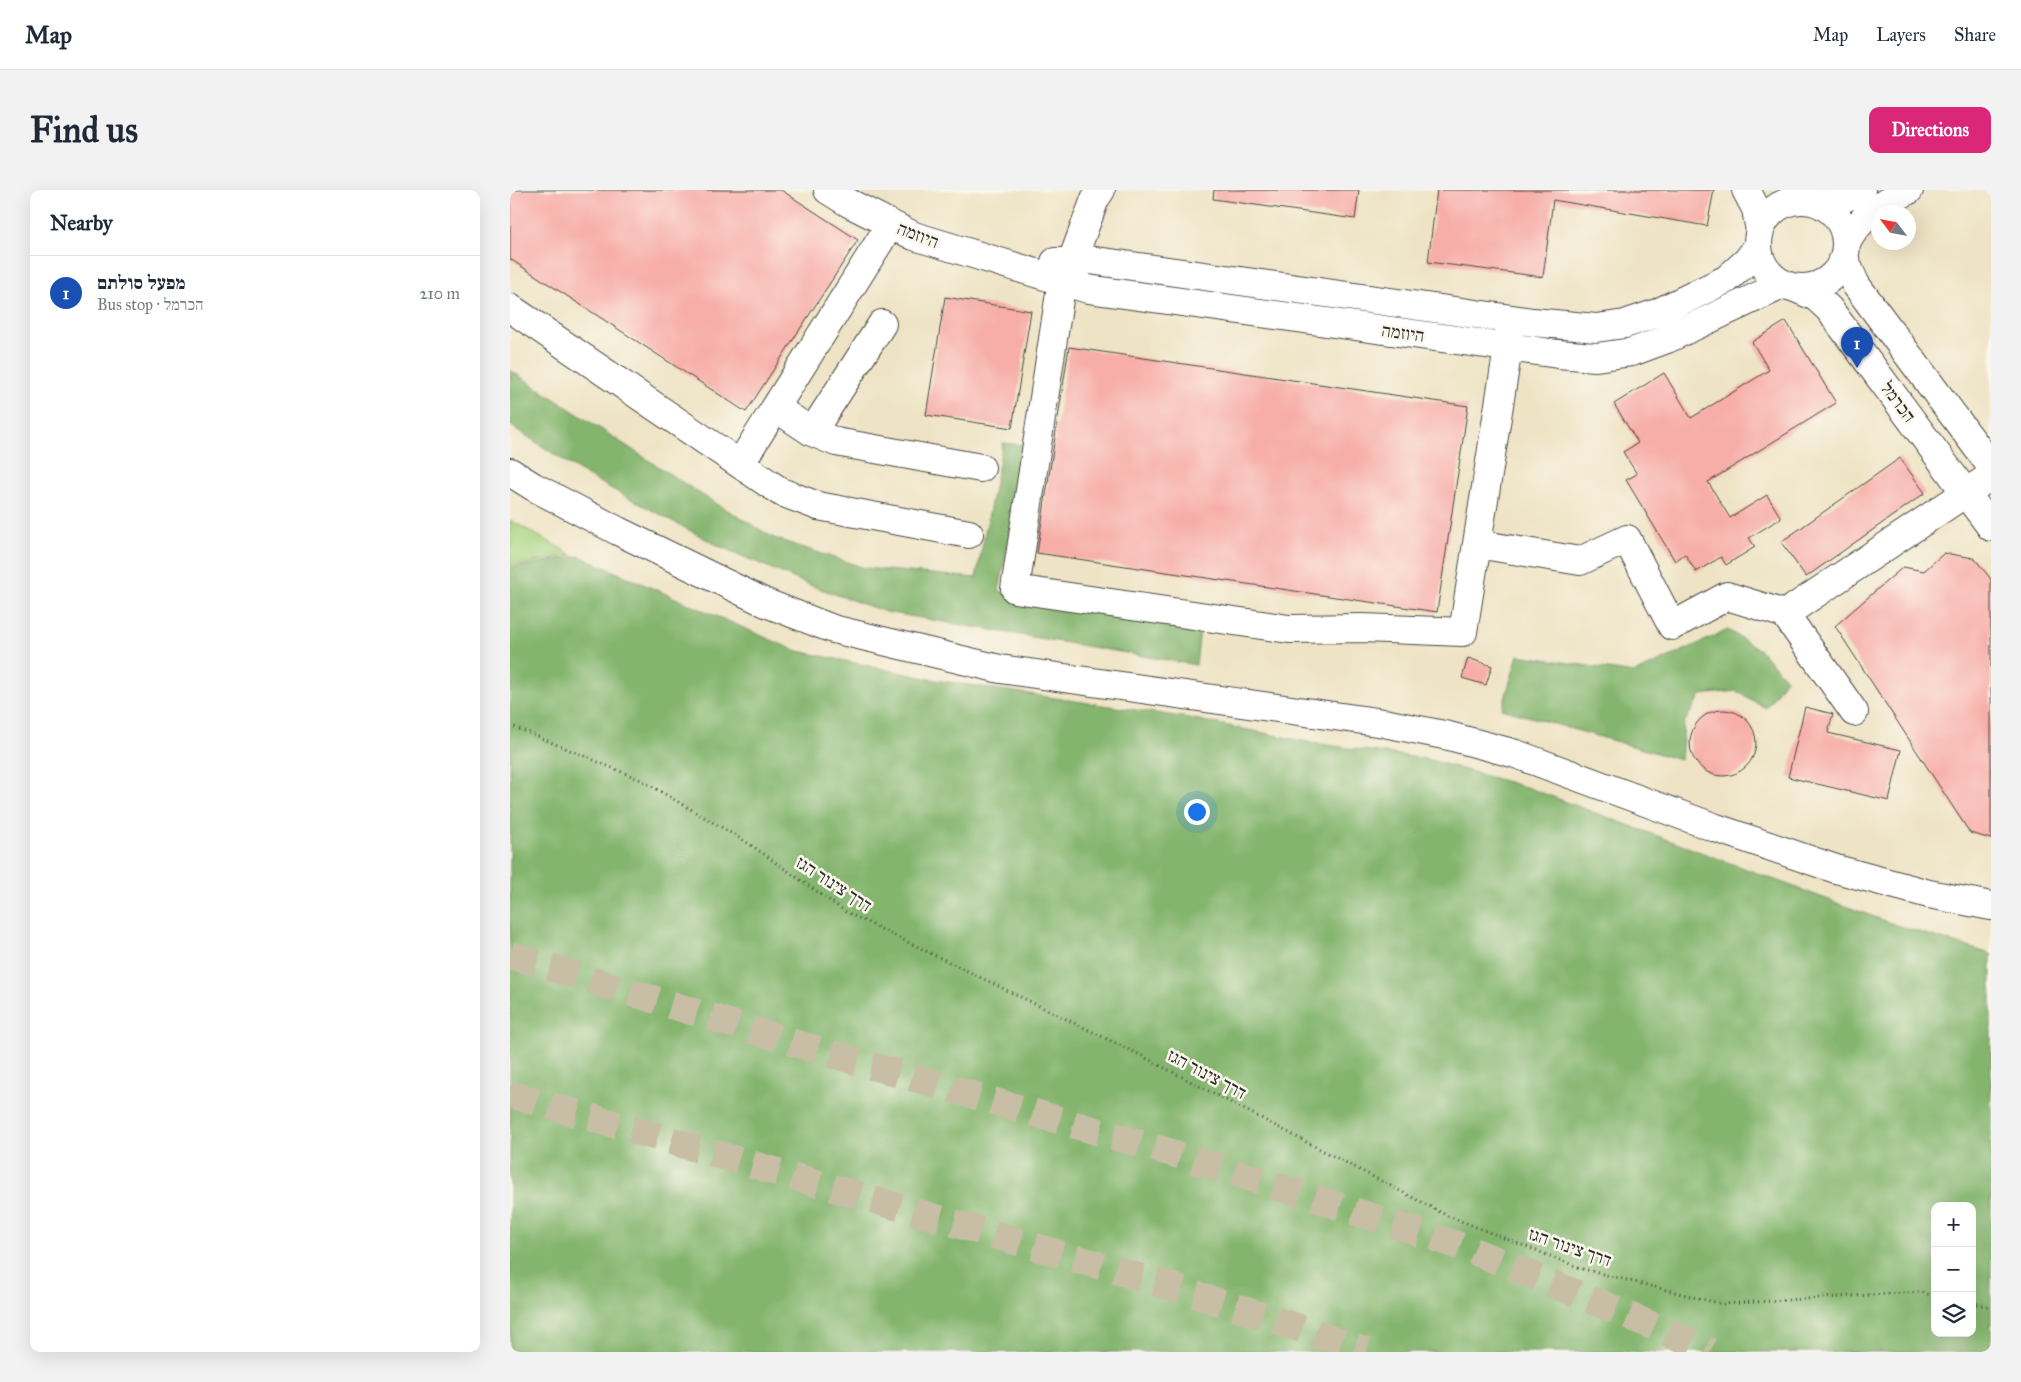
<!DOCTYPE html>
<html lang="en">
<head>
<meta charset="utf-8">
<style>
  :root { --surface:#fff; --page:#f2f2f3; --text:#1f2937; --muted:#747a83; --line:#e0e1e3; --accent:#db2777 }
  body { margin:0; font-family:"IM FELL Great Primer","Frank Ruhl Libre",serif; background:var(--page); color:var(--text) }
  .controls { position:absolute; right:15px; bottom:15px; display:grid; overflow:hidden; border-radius:10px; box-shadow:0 5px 20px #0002 }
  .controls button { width:45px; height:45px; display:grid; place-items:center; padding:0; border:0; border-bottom:1px solid var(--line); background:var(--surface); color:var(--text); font:25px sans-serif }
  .compass { position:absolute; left:1361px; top:15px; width:45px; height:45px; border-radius:50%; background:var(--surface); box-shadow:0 5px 20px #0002; rotate:302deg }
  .you { position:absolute; left:686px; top:621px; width:18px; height:18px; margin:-12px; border:4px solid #fff; border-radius:50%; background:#1a73e8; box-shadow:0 0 0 8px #1a73e833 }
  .badge { display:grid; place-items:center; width:32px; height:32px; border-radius:50%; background:var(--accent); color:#fff; font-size:16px; font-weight:700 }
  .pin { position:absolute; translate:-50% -41px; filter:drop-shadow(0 1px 2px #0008) }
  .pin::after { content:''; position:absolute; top:26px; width:18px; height:15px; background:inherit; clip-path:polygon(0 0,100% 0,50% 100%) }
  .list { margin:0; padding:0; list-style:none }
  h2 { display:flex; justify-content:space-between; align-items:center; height:65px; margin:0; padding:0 20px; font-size:21px }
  h2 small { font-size:16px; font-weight:400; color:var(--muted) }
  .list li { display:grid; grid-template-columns:32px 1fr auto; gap:15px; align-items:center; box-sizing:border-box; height:75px; padding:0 20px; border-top:1px solid var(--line) }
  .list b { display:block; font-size:19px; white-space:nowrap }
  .list p { margin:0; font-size:16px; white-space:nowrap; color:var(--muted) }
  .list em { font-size:16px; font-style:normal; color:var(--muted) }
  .icon { flex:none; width:28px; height:28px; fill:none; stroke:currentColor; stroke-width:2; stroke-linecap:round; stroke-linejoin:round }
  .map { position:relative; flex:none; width:1481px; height:1162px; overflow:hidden; border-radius:10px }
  header { display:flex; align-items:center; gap:30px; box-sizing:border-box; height:70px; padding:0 25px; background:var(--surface); border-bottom:1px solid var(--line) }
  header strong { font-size:24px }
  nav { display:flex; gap:28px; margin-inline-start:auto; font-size:18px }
  .intro { display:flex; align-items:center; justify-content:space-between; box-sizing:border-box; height:120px; padding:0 30px }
  h1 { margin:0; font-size:35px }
  .button { padding:12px 22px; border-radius:10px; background:var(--accent); color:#fff; font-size:18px; font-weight:700 }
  main { display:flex; gap:30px; padding:0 30px }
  aside { flex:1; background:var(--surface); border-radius:10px; box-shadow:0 5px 20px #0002 }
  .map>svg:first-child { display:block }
</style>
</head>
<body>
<header>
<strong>Map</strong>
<nav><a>Map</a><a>Layers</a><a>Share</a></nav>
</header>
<div class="intro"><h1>Find us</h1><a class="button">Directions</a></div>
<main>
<aside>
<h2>Nearby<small></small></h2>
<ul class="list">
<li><span class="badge" style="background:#1a4fb4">1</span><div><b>מפעל סולתם</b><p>Bus stop · הכרמל</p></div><em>210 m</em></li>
</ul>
</aside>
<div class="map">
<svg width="1481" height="1162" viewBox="0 0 1481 1162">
  <rect width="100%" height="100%" fill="#fbf7ec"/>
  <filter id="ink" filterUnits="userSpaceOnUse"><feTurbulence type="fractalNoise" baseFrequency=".02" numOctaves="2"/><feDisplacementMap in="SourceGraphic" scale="10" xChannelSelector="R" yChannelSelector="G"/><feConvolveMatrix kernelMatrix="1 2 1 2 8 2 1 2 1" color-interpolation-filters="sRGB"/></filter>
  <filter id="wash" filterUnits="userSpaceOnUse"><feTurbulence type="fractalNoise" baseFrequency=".0096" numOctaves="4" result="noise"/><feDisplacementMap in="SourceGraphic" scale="20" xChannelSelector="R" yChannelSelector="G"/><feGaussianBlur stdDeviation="1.12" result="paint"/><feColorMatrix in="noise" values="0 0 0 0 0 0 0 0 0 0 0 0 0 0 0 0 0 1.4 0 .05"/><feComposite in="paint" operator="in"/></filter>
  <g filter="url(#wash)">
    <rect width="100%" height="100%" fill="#eee3c4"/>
    <path fill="#a6d37f" stroke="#687f55" d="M0,330L62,365L0,376Z"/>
    <path fill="#84b56e" stroke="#58704c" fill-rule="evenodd" d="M0,180L189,303L264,348L355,378L466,388L493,253L517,255L489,401L690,440L686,475L376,422L302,396L211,357L74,284L0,235Z
      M69,366L284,460L425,490L679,528L803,553L917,569L1019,598L1386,735L1481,764V1162H0V378ZM1425,1016H1462V1143H1425Z
      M1218,440L1250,460L1276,489L1256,518L1226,501L1191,505L1174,533L1171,570L992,519L1008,465L1124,483Z"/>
    <g id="blocks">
      <path fill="#f7aea9" d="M0,0H271L348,50L236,222L0,69Z
        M704,0H849L845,29L703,9Z
        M927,0H1204L1197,36L1043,10L1033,87L918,72Z
        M435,107L521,121L502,238L416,225Z
        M1276,131L1326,213L1198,292L1220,328L1257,305L1271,328L1239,348L1245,357L1216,375L1211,367L1186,382L1175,364L1165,371L1116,290L1127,284L1113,262L1128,253L1104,214L1154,183L1181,228L1259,180L1242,152Z
        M559,157L958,216L927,422L527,363Z
        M1390,268L1415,303L1296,387L1271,352Z
        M1434,363L1464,368L1481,389V649L1460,643L1325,436L1393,377L1414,381Z
        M958,468L982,476L976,495L952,488Z
        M1295,517L1323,524L1318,543L1391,560L1379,611L1278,587Z
        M1180 553a33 33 0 1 1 66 0a33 33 0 1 1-66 0Z"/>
    </g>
  </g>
  <g filter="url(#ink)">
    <use href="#blocks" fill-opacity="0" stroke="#484742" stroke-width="1"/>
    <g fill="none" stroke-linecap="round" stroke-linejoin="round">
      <path stroke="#c7bea5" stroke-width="28" stroke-dasharray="28 14" stroke-linecap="butt" d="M0,765L304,859L662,963L810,1010L959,1059L1120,1126L1200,1162
        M0,904L653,1094L804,1143L856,1162"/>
      <defs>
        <path id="minor" d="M318,0L339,13L404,46L578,99L1048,164L1086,167L1122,162L1157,149L1274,94
          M591,0L585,9L562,71L552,90L505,399L779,439L853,438L953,442L998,158L1000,129
          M1236,0L1246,19L1250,41
          M1248 54a44 44 0 1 1 88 0a44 44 0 1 1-88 0Z
          M1312,14L1332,9L1351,0
          M1336,53C1352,24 1371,15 1399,0
          M1334,68L1346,95L1481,276
          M545,72L579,70L1023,132L1086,138L1115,134L1147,123L1217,89L1237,71L1248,56
          M1285,98L1306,107L1319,119L1481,337
          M0,118L271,302L308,316L459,344
          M266,218L302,242L326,252L471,278
          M302,242L372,134
          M230,274L380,35
          M0,282L24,297L108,341L256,413L323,439L490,479L874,533L939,546L1006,564L1206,638L1326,679L1419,704L1481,716
          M967,354L1070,371L1117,349L1162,436L1217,406L1275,424
          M1344,522L1275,424L1481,286"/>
      </defs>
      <use href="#minor" stroke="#484742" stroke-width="30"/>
      <path stroke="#484742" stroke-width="3" stroke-dasharray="1 4" stroke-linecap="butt" d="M0,535L131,590L238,653L336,722L632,866L938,1026L1073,1079L1212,1114L1409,1102L1425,1106
        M1462,1113L1481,1117"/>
      <use href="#minor" stroke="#fff" stroke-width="28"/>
    </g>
  </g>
  <g text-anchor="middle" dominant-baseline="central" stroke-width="5" stroke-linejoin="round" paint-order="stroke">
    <g font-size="18" fill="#2b2b2b" stroke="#fbf7ec">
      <text transform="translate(408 45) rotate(21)">היוזמה</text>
      <text transform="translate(893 143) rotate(8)">היוזמה</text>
      <text transform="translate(1388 212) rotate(53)">הכרמל</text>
      <text transform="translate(324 694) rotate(33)">דרך צינור הגז</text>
      <text transform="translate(697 884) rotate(28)">דרך צינור הגז</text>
      <text transform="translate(1060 1057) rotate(19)">דרך צינור הגז</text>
    </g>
  </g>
</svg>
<div class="controls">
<button>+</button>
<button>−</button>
<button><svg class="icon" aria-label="layers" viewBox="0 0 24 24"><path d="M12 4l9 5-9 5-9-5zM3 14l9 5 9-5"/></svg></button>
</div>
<svg class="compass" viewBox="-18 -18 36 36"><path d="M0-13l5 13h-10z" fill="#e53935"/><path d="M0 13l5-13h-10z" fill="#747a83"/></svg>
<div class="you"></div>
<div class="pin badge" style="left:1347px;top:178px;background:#1a4fb4">1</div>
</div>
</main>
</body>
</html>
